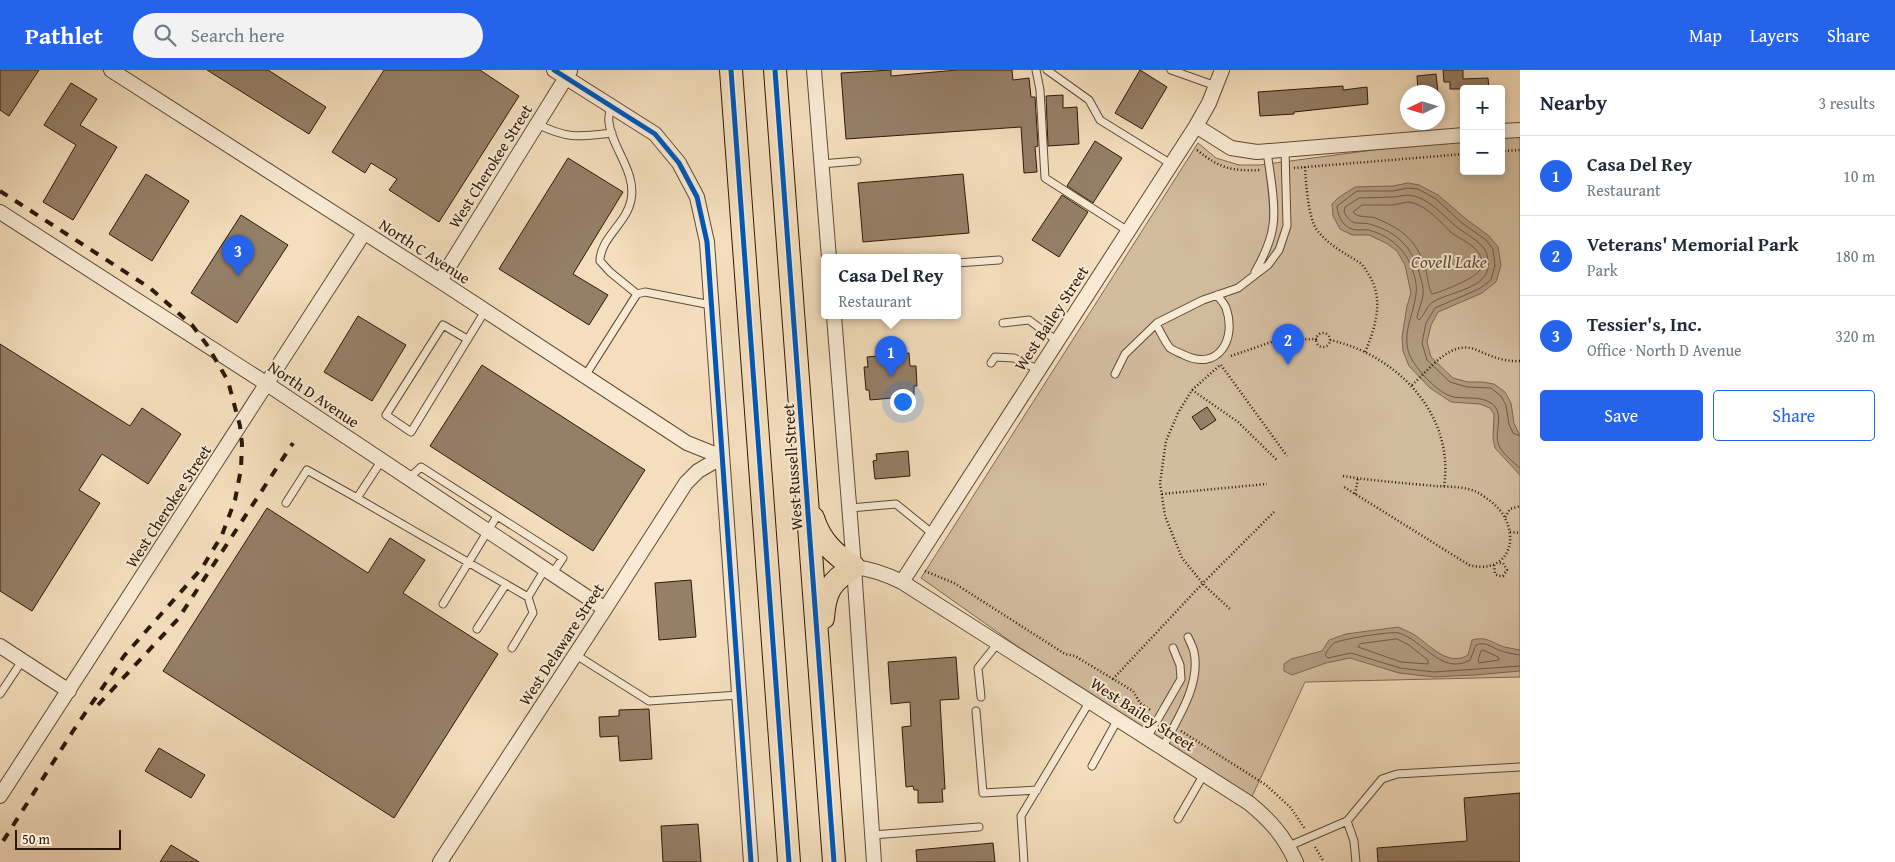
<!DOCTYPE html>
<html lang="en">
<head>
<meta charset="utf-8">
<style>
  :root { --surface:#fff; --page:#f2f2f3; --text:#1f2937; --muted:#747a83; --line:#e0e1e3; --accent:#2563eb }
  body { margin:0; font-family:"Gentium Book Plus",serif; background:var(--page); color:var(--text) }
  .controls { position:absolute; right:15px; top:15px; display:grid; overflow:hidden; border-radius:5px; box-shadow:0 2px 8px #0003 }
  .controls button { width:45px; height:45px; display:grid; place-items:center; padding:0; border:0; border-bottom:1px solid var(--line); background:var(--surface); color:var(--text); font:25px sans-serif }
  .compass { position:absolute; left:1400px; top:15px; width:45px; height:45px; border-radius:50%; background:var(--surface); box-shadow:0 2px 8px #0003; rotate:266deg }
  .scale { position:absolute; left:15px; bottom:12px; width:106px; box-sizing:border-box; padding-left:5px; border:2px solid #2e1809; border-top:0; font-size:14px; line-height:18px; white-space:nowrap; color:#2e1809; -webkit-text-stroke:4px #f8ead4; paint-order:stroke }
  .you { position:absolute; left:902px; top:331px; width:18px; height:18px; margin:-12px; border:4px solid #fff; border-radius:50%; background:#1a73e8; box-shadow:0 0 0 8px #1a73e833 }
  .badge { display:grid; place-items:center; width:32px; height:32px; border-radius:50%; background:var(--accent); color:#fff; font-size:16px; font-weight:700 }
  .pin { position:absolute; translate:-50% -41px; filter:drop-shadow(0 1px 2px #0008) }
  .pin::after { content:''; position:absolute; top:26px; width:18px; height:15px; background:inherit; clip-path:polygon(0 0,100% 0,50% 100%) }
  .popup { position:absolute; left:821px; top:184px; width:140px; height:65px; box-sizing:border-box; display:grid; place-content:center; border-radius:5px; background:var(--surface); filter:drop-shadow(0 1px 4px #0005); font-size:16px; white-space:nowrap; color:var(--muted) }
  .popup b { font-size:19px; color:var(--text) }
  .popup::after { content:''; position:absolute; left:50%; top:100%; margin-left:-10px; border:10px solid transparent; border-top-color:var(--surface) }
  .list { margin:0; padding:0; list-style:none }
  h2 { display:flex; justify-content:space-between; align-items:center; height:65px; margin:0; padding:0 20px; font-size:21px }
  h2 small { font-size:16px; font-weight:400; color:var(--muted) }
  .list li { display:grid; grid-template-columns:32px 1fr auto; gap:15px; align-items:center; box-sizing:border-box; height:80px; padding:0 20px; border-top:1px solid var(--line) }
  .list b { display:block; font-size:19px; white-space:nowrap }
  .list p { margin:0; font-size:16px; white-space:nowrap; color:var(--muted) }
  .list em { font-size:16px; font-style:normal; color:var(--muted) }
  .actions { display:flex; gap:10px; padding:15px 20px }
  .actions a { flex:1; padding:11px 0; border:1px solid var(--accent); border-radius:5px; text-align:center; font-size:18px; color:var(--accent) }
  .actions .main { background:var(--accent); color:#fff }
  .icon { flex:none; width:28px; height:28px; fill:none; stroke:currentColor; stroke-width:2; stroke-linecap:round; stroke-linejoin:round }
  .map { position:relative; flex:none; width:1520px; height:792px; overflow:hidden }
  header { display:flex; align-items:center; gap:30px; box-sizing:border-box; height:70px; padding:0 25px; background:var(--accent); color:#fff }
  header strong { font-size:24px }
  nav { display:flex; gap:28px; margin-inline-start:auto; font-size:18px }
  .search { width:350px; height:45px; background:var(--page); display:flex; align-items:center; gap:12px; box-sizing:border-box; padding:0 18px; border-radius:28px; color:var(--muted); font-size:19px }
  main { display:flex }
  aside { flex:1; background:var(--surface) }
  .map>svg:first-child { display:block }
</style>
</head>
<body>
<header>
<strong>Pathlet</strong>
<div class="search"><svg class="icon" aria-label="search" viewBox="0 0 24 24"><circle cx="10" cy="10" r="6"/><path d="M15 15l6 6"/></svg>Search here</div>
<nav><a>Map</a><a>Layers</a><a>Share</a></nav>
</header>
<main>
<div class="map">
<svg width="1520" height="792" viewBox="0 0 1520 792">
  <rect width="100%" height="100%" fill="#f4debd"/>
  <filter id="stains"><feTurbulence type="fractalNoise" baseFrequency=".004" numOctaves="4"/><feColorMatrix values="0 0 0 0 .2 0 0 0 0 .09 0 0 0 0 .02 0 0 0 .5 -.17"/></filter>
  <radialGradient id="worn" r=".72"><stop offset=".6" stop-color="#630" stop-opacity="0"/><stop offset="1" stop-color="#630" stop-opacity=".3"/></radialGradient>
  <path fill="#d2bc9e" stroke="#806a54" d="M1520,60V607L1305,612L1249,733L1147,668L921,508L1198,73L1216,88L1239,95H1260L1464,68V101H1501V63Z"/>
  <path fill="#b19b80" stroke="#7d6750" d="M1408,113L1419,115L1438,125L1466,149L1489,166L1498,177L1501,195L1496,212L1482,223L1438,242L1431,255L1427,272L1431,287L1453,308L1468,312H1482L1494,314L1505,322L1511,333L1514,353L1520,366V405L1495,378L1493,368L1494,344L1490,338L1480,334L1451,332L1430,318L1409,296L1403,281L1402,267L1407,236L1411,223L1405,195L1397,181L1386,173L1369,165H1352L1340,159L1333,146L1332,134L1338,128L1355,117L1393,116Z
    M1398,557C1404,560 1411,562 1416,566C1431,576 1448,597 1468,585L1472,570C1487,566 1490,572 1504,577C1509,578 1515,579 1520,580V601L1475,605L1434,607L1399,603L1350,588L1326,593L1292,605L1284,601V594L1291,589L1322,581L1329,570L1346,564Z"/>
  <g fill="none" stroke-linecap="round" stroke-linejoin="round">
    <path stroke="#705a44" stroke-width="1" d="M1408,125C1429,127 1442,145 1458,158C1466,164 1476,169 1482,176C1486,180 1487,184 1488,190C1493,218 1451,221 1433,232C1426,236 1425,245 1419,250L1417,248C1418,240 1422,233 1423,225C1424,218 1421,209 1419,202C1412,178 1398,163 1373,155C1359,150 1353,159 1344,142L1345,137L1359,128L1393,127Z
      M1408,132C1426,134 1439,151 1452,163C1460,169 1475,175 1480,185C1482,189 1482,196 1480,200C1476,208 1441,222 1432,224C1428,217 1428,208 1426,201C1418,172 1405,161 1378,149C1370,145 1358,149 1353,142L1362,135H1393Z
      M1520,366L1513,363L1509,354L1506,335L1501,326L1491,318L1467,317L1450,312L1427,290L1422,273L1426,253L1435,238L1479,219L1491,210L1495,195L1493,179L1486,170L1462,153L1436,129L1418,119L1408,118L1393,121H1357L1337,136C1338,148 1344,159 1357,160C1362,160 1367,159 1372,161C1388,166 1401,176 1409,191C1413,200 1418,215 1416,224C1414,243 1403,261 1408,280C1411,295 1439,325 1454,327C1467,329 1480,326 1491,333C1506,343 1493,362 1499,376C1503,384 1513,392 1520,398
      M1397,569L1409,575L1428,590V594L1401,592L1358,577L1360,574Z
      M1483,580L1498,587L1499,590L1479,593L1478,590L1481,581Z
      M1520,585C1513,584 1506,583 1499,580C1491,577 1485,571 1476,575L1470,590C1442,606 1423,570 1399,563C1391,561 1342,569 1334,573C1330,576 1327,581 1325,585L1328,588L1351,583L1400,598L1434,602L1520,596"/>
  </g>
  <path fill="#957f67" stroke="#2e1809" d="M0,0H39L9,46L0,40Z
    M207,0H268L326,37L309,64Z
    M384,0H480L519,26L439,152L389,120L397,109L371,93L365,103L332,82Z
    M891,0V6L957,0H1012L1013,10L1029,8L1031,27H1035L1038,76L1035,77L1037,102L1024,103L1021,57L846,69L841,3Z
    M1140,0L1167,17L1142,59L1115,43Z
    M1443,0H1463V9L1488,8L1489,19H1450V12H1444Z
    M1436,4L1438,22H1418L1417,6Z
    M71,13L97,29L80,55L117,77L73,150L43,132L76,75L44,55Z
    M1343,16V20L1367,17L1368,34L1294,42V44L1260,46L1258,22Z
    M1063,25V38L1077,37L1079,74L1048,76L1046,26Z
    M1095,71L1122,88L1093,133L1067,116Z
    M568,88L623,122L573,204L608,225L589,255L499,199Z
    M146,104L189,131L152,191L109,164Z
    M963,104L969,163L863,172L858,113Z
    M1062,125L1088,142L1059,187L1032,170Z
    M241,145L288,175L237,253L191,223Z
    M358,246L406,275L372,331L324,302Z
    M0,274L130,356L142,338L181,364L148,414L102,384L79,420L100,433L32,541L0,521Z
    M909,283L910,296H916L917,316H914V326L870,330L869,320H866L864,297H868L867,287Z
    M482,295L645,400L593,481L430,376Z
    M1207,337L1216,350L1201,360L1192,347Z
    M908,381L910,406L875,409L873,391L877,390L876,384Z
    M267,438L368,503L390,468L425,490L403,523L498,584L394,748L163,601Z
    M691,510L696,567L659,570L655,513Z
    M956,587L959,629L940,630L945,719H942L943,732L918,733V720H914L913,716L906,717L902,657L911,656L910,632L891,634L888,592Z
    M649,639L652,689L620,691L618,666L600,667L599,647L619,646V640Z
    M159,678L205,705L191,728L145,701Z
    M1520,723V792H1378L1377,778L1467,771L1464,728Z
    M698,754L701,792H663L661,756Z
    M993,773L995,792H917L916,780Z
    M171,775L199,792H160Z"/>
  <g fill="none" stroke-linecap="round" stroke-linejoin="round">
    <defs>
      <path id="service" d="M1036,0L1040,20L1045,108L1128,161
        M1047,0L1089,30L1100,50L1171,94
        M1171,0L1216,16
        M611,36C610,41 608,47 609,52C611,77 637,102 631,130C627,153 600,168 600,191L610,202L637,224
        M537,54C568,69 578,67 612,63
        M821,94L857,91
        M957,193L999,190
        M1255,202C1263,188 1271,172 1273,155C1276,135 1270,103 1267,82
        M1003,253L1029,250L1057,271
        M1156,254C1160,261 1165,272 1170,278C1174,281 1180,283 1184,285C1219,302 1237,268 1226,238C1224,233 1220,229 1217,225
        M467,269L443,255L386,345L411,362L485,241
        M991,293L995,287L1014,288L1039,300
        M1115,304L1125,284L1157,253L1203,230L1238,218L1268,195L1279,180L1287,156L1285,80
        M585,306L637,224L645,222L711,235
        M382,390L357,428L528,527L545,499
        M409,408L421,397L563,488L552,504
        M286,433L307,400L357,428
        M850,438L896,434L933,464
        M443,534L497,446
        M477,559L506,514
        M512,578L533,543L528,527
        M576,585L649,631L739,625
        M0,624L22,591
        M981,627L978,598L998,573
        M976,641L983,723L1037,720
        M1147,668L1181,609L1180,595L1173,578
        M1163,677C1177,649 1201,615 1194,582C1193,577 1190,572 1188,567
        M1092,696L1118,649
        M1178,749L1204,704
        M1347,751L1354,771L1356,792
        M872,765L979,757
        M1289,776L1347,751L1382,709L1397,704L1520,697
        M1024,792L1021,746L1090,631"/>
      <path id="minor" d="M111,0L440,211L687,373L722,387
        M554,0L655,64L679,93L697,127L707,172L751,792
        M814,0L829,188
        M1196,56L1231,78L1257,82L1464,65
        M1501,61L1520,60
        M0,142L267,314L605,539
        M440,211L570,1
        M834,246L854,497L874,792
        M854,497C872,499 886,504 902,512L1249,733C1271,751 1284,766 1296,792
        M902,512L1196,56L1209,33L1222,0
        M0,576L69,621
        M0,726L364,163
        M440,792L605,539L686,413L698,401L722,387"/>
      <path id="trunk" d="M731,0L789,792
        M775,0L834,792
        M813,448C820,471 834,484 854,497C831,511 825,521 823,548"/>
    </defs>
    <use href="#service" stroke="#604a36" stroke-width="9"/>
    <use href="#minor" stroke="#604a36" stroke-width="16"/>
    <use href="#trunk" stroke="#2e1809" stroke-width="24"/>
    <path stroke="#2e1809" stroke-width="2.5" stroke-dasharray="1 2.5" stroke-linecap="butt" d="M1197,80C1221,99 1231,101 1261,100
      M1501,81L1520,80
      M1305,97C1306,113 1308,148 1317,160C1328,175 1345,183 1360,193C1364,196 1366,201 1369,205C1384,229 1376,257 1365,282
      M1294,98L1464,84
      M1316 270a7 7 0 1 1 14 0a7 7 0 1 1-14 0Z
      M1330,270C1397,285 1455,344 1444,417
      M1231,286L1277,270L1317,269
      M1221,295L1287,386
      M1219,296L1192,320L1178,343L1166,371L1160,413L1165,446L1182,488L1205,516L1230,539
      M1412,315C1430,299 1452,267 1479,281C1493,287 1505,292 1520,291
      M1192,320L1238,352L1278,391
      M1343,406C1374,411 1404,413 1435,416C1448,417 1465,416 1477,422C1487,428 1500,437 1505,448C1520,478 1501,504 1469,495L1344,417
      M1162,424L1267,414
      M1355,424L1358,408
      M1505,447L1510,439L1520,436
      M1510,462L1520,463
      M1494,495L1495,504L1499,506H1503L1507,500L1503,493H1498
      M925,501L954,513L1065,584L1075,586L1133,621L1140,633L1152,641
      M1113,609L1203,513L1275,441
      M1181,661L1266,715L1291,738L1305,759
      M1315,777L1324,792"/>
    <use href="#service" stroke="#f8ead4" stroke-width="7"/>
    <use href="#minor" stroke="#f8ead4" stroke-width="14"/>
    <use href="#trunk" stroke="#f4debd" stroke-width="22"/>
    <path stroke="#2e1809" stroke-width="4" stroke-dasharray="9 9" stroke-linecap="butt" d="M0,121L150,218L192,255L207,275L228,311L240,356L242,374L241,399L235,430L222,465L202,498L124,586L73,661L0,776
      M98,635L178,549L293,373"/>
    <defs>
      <path id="cycleway" d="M554,0L655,64L679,93L697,127L707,172L751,792
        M731,0L789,792
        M775,0L834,792"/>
    </defs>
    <use href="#cycleway" stroke="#f8ead4" stroke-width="8"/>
    <use href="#cycleway" stroke="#0057b8" stroke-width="5"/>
  </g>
  <g text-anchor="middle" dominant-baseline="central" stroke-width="4" stroke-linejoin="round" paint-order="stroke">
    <g font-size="16" fill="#2e1809" stroke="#f8ead4">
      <text transform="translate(490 96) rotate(-58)">West Cherokee Street</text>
      <text transform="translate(425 181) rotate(33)">North C Avenue</text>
      <text transform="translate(1051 248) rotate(-57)">West Bailey Street</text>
      <text transform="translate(314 324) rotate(34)">North D Avenue</text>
      <text transform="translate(792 397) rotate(-94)">West Russell Street</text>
      <text transform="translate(168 436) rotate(-57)">West Cherokee Street</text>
      <text transform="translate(561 574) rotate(-57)">West Delaware Street</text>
      <text transform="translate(1143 644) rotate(33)">West Bailey Street</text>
    </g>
    <g font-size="18" font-style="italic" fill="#624c39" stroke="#f8ead4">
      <text x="1449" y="191">Covell Lake</text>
    </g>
  </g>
  <rect width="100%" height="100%" filter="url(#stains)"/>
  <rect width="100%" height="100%" fill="url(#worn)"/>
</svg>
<div class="controls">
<button>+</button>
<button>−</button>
</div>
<svg class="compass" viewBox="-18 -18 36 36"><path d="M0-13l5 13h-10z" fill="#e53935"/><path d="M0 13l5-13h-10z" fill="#747a83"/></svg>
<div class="scale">50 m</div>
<div class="you"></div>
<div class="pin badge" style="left:891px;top:307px">1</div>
<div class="popup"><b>Casa Del Rey</b>Restaurant</div>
<div class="pin badge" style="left:1288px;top:295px">2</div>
<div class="pin badge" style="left:238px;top:206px">3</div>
</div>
<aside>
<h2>Nearby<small>3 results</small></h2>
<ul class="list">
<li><span class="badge">1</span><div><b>Casa Del Rey</b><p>Restaurant</p></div><em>10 m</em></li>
<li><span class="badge">2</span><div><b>Veterans' Memorial Park</b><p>Park</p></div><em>180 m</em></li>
<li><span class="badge">3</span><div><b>Tessier's, Inc.</b><p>Office · North D Avenue</p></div><em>320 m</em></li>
</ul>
<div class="actions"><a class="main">Save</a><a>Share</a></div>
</aside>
</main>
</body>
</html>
